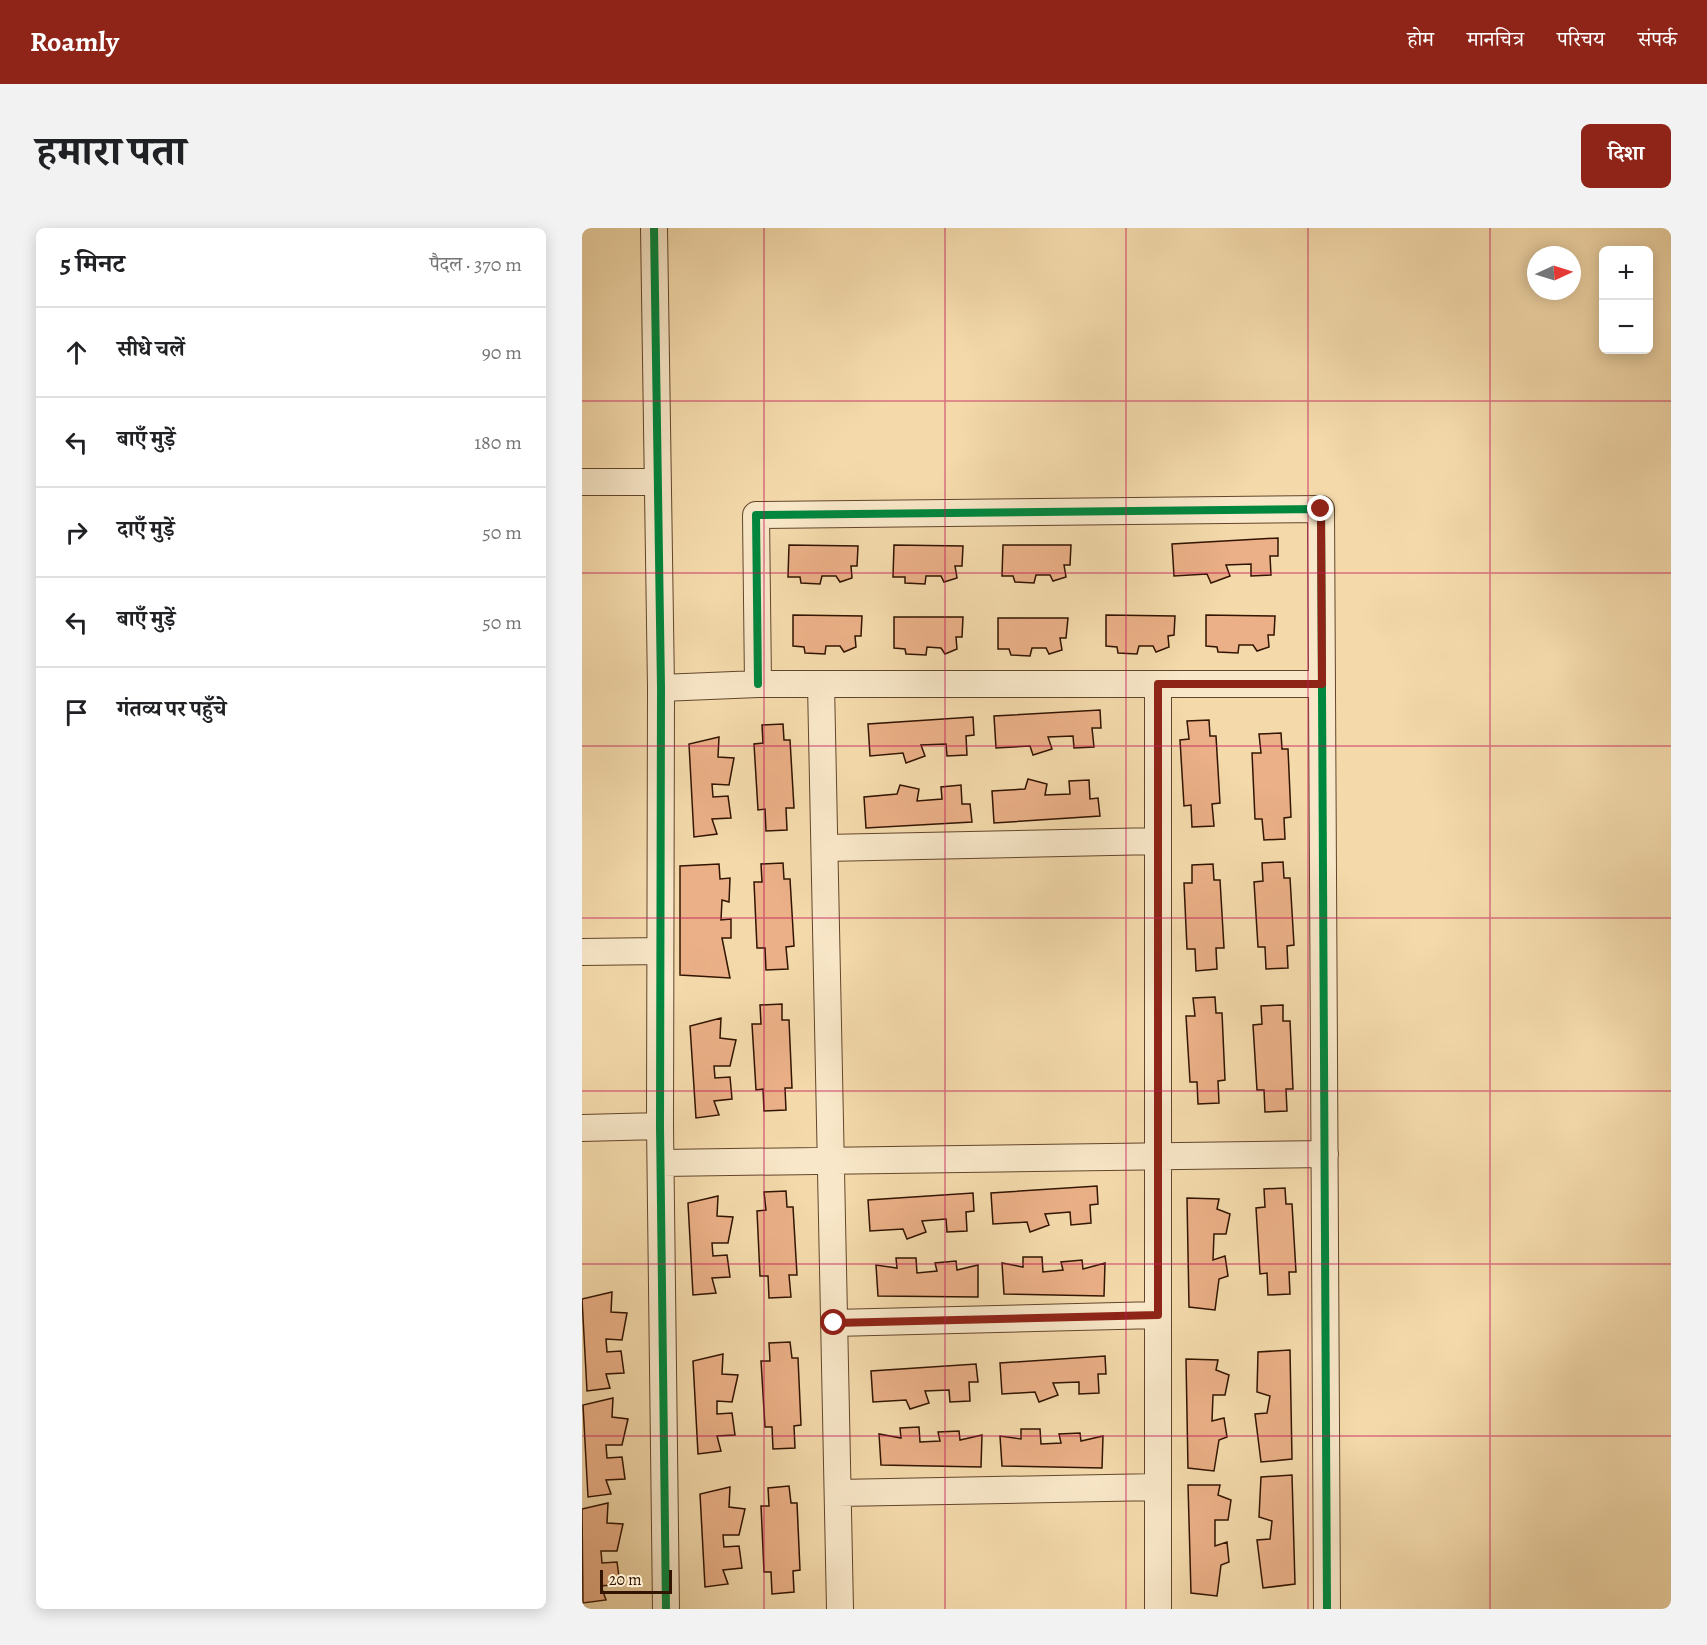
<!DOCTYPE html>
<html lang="hi">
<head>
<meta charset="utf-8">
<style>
  :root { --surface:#fff; --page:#f2f2f2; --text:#202124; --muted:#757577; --line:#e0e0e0; --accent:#8f2418 }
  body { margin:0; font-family:Alegreya,"Noto Serif Devanagari",serif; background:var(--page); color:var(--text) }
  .controls { position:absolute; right:18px; top:18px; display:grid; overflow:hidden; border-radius:9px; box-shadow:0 3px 15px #0003 }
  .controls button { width:54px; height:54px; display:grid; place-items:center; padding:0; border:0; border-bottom:2px solid var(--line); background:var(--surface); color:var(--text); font:30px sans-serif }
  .compass { position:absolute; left:945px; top:18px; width:54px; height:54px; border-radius:50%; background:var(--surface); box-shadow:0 3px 15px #0003; rotate:86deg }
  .scale { position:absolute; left:18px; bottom:15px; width:72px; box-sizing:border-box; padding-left:6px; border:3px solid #321400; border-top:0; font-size:16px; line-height:21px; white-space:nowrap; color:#321400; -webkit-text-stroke:4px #f8e7c8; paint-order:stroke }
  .stop { position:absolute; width:18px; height:18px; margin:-14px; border:4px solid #8f2418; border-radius:50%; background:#fff }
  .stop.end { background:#8f2418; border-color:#fff; box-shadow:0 2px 6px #0008 }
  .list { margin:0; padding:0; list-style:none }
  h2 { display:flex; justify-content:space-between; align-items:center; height:78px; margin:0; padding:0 24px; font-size:26px }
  h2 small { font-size:20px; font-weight:400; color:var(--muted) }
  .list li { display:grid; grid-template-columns:39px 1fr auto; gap:18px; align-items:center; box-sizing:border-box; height:90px; padding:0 24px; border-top:2px solid var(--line) }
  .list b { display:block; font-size:22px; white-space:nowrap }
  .list em { font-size:20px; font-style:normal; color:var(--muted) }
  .icon { flex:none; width:33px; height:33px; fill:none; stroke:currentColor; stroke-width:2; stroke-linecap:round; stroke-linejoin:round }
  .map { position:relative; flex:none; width:1089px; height:1381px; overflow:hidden; border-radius:9px }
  header { display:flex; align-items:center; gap:36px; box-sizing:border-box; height:84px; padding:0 30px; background:var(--accent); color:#fff }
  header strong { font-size:28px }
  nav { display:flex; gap:33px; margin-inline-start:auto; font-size:21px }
  .intro { display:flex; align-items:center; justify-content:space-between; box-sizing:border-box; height:144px; padding:0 36px }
  h1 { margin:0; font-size:42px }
  .button { padding:15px 27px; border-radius:9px; background:var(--accent); color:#fff; font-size:21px; font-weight:700 }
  main { display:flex; gap:36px; padding:0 36px }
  aside { flex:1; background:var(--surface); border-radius:9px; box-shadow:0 3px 15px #0003 }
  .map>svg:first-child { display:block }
</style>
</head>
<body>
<header>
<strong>Roamly</strong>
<nav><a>होम</a><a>मानचित्र</a><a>परिचय</a><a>संपर्क</a></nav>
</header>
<div class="intro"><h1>हमारा पता</h1><a class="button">दिशा</a></div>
<main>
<aside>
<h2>5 मिनट<small>पैदल · 370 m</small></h2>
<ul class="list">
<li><svg class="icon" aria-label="ahead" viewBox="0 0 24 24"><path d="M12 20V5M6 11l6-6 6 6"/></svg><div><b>सीधे चलें</b></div><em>90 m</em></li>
<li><svg class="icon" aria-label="left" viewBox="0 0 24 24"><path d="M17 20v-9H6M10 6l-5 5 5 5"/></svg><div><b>बाएँ मुड़ें</b></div><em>180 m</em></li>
<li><svg class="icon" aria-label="right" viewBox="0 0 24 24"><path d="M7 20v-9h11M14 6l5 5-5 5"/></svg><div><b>दाएँ मुड़ें</b></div><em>50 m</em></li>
<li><svg class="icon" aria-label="left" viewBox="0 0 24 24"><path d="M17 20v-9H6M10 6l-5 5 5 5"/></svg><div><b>बाएँ मुड़ें</b></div><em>50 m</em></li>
<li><svg class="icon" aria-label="arrive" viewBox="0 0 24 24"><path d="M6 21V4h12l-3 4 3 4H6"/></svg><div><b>गंतव्य पर पहुँचे</b></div></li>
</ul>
</aside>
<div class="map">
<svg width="1089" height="1381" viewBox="0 0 1089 1381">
  <rect width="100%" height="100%" fill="#f4daab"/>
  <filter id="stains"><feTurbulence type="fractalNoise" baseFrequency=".00333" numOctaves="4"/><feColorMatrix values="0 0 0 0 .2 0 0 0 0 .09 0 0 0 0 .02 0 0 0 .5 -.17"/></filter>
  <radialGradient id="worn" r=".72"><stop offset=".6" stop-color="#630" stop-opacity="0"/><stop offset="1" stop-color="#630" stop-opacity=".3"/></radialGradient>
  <path fill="#ebb087" stroke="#321400" stroke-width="1.5" d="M696,310V328H688L689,347L669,348V336L644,337L648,348L629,355L625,346L592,348L590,316Z
    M207,317L276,318L275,338H269L270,350L258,354L254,348H240L238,356L219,355L218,349H206Z
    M312,317L381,318L380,338H373L375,350L362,354L359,348H344L343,356L323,355V349H311Z
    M421,317H489L488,337H482L484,349L471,353L468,347H454L452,355L433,354L431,348H420Z
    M211,387L280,388L279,408H273L274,419L262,424L258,418H244L243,426L223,425L222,419L211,418Z
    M524,387L593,388L592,407L586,408L587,419L574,424L571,418H557L555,426L536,425L535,419L524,418Z
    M624,387L693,388L692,407H686L687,419L675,423L671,417H657L656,425L636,424L635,419L624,418Z
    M312,389H381L380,409H374L375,421L363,426L359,420L345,419L344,427L324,426L323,421L312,420Z
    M416,390H486L484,410H478L480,422L467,426L464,420H450L448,428L429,427L427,421H416Z
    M518,482L519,500H510L512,519L492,520L491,508L466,509L470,521L451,527L448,518L414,520L412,488Z
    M391,489L392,507L384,508L385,527L365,528L364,516L339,517L343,528L324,535L321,525L288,528L286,496Z
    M627,492L628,508H634L638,575L630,576L632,598L610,599L609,577L602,578L598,512L607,511L605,493Z
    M201,496L202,512H208L212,580H204L205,602L184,603L183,581L176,582L172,516L181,515L180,497Z
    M699,505L700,521H706L709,589L702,590L703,611L682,612L680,591H673L670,525H679L677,506Z
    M137,509L136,529L152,530L147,557L130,556L131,569L146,568L149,590L130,591L135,606L112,609L107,516Z
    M446,551L465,556L463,567L488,566L487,553L507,552L508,571L516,570L518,588L412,595L410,563L443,561Z
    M318,557L337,561L335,573L360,571L359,559L379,557L380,576H388L390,594L284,600L282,569L315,566Z
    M701,634L702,650H708L712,717L705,718L706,740L684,741L683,719H676L672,654L681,653L680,635Z
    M201,635L202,651H208L212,718L204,719L206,741L184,742L183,720H175L172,654H180L179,636Z
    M137,636L138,651L148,650L147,674L140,672L139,692L149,691V710H140L148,750L98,747V638Z
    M631,636L632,652H638L642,720H634L635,741L614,743L613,721H605L602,655H610V637Z
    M633,769L634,785H640L643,852L636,853L637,875L616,876L615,854H608L604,788H613L611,770Z
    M200,776V792H207L210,860H203L204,882L182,883L181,861L174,862L170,796H179L178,777Z
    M701,777V793H708L711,861H704L705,883L683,884L682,862H675L671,797L680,796L679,778Z
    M139,790L138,810L154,812L148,838H132L133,850L148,849L150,871L132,873L137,887L114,890L108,798Z
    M515,958L516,976L508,977L509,995L489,997L488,984L463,986L467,997L448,1004L445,994L411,996L409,965Z
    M703,960L704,976H710L714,1044H707L708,1066L686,1067L685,1045L678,1046L674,980L683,979L682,961Z
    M204,963L205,979H211L215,1047H207L209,1069L187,1070L186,1048H178L175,983L184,982L182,964Z
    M391,965L392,983L384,984L385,1003L365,1004L364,991L340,993L344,1004L325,1011L321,1001L288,1003L286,972Z
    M136,968L135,988L151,989L146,1015H130L131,1028L145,1027L148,1049L130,1050L134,1065L111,1067L106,975Z
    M605,970L637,971L635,981L648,986L644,1006H632L631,1032L643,1028L646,1048L637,1051L633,1082L607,1079Z
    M441,1029H460L461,1044L481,1042L479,1034L500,1032L501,1041L523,1035L522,1068L422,1066L420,1035L441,1039Z
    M314,1030H334L335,1045L355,1043L353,1035L374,1033L375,1042L396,1037V1069L296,1068L294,1037L315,1040Z
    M30,1064L29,1084L45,1085L40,1112L24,1111L25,1124L39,1123L42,1145L24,1146L28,1160L5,1163L0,1071Z
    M208,1114L210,1130H216L219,1197L212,1198L213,1220L191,1221L190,1199H183L179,1133H188L187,1115Z
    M708,1122L710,1231L679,1234L673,1186L685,1185L688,1168L675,1164L676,1124Z
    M141,1126L140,1146L156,1147L150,1174L135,1173V1186L150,1185L153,1207L135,1208L139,1223L116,1226L111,1133Z
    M523,1128L524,1146H516L517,1165L497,1166V1154L471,1155L476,1167L457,1174L453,1164L420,1166L418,1135Z
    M604,1131L636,1132L634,1142L647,1147L643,1167H631L630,1193L642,1190L645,1209L637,1212L632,1243L606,1240Z
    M394,1136L396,1154H387L388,1173L368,1174L367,1162L343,1163L347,1175L328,1181L324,1172L291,1174L289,1143Z
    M31,1170L30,1189L46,1191L40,1217H24L25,1230L40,1229L43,1251L24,1252L29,1266L6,1269L1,1177Z
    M337,1199L338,1214L358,1213L356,1204L377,1203L378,1212L400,1207L399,1239L299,1237L297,1206L319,1210L318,1200Z
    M439,1201H458L459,1216L479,1215L477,1206L498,1205L499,1213L521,1208L520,1240L420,1238L418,1208L439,1211Z
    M710,1247L713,1356L681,1360L675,1312L688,1311L690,1293L677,1289L679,1249Z
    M606,1257H638L636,1267L649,1272L646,1292H633V1318L645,1314L647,1334L639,1337L635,1368L609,1365Z
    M207,1258L209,1275H215L218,1342L211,1343L212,1364L190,1366L189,1344H182L179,1278H187L186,1260Z
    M148,1259L147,1279L163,1281L157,1307H141L142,1319L157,1318L160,1340L141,1342L146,1356L123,1359L118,1266Z
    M26,1275L25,1295L41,1296L35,1323H19L20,1335L35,1334L38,1356L19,1358L24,1372L1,1375L0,1281Z"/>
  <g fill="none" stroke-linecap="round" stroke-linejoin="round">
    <defs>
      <path id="street" d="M72,0L79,460L78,898L84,1381
        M0,254H75
        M176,456L174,287L739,281L745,1381
        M239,456L258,1381
        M576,456V1381
        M79,460L176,456H740
        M243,620L576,613
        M0,724L78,723
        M0,900L78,898
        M80,935L743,926
        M252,1095L576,1087
        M256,1265L576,1259"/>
    </defs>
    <use href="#street" stroke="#62462b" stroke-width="28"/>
    <use href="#street" stroke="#f8e7c8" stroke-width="26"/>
    <defs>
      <path id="cycleway" d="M72,0L79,460L78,898L84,1381
        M176,456L174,287L739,281L745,1381"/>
    </defs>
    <use href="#cycleway" stroke="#f8e7c8" stroke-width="11"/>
    <use href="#cycleway" stroke="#00873e" stroke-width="8"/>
  </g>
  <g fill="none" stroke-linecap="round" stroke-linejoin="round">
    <path stroke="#8f2418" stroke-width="8" d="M252,1095L576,1087V456H740L739,281"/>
  </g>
  <path fill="none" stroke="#c2185b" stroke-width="1.5" stroke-opacity="0.55" d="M182,0V1381M363,0V1381M544,0V1381M726,0V1381M908,0V1381M0,173H1089M0,345H1089M0,518H1089M0,690H1089M0,863H1089M0,1036H1089M0,1208H1089"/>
  <rect width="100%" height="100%" filter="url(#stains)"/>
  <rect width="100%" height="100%" fill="url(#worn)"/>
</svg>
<div class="controls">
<button>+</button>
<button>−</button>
</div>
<svg class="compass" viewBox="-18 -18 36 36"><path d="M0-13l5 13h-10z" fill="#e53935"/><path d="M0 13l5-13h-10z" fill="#757577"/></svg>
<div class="scale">20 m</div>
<div class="stop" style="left:252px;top:1095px"></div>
<div class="stop end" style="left:739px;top:281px"></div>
</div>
</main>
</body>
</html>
